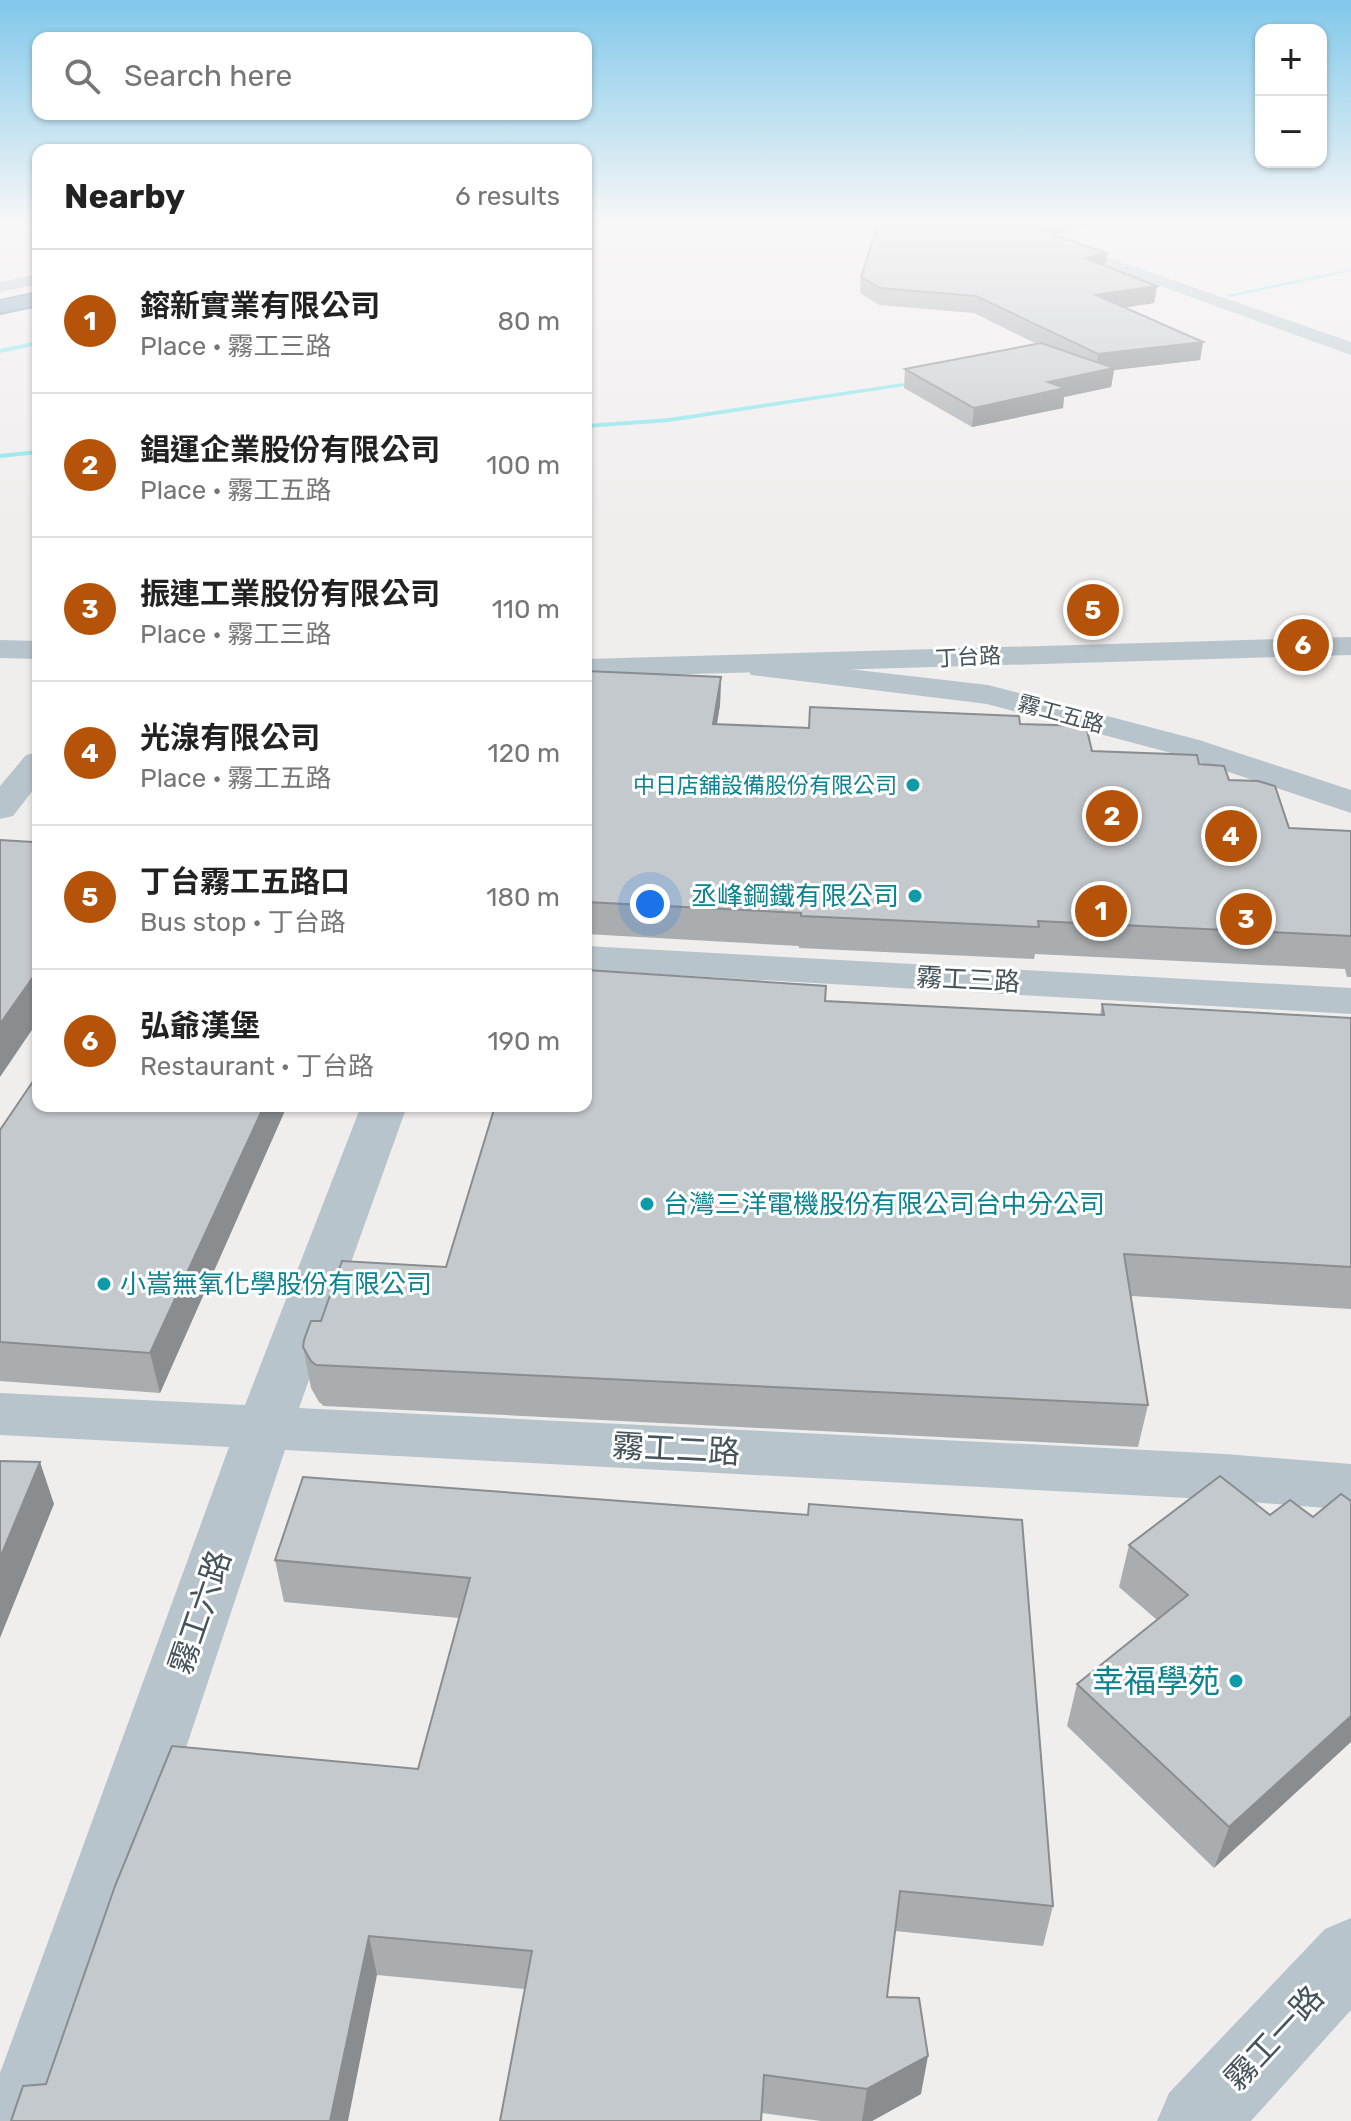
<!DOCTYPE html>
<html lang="en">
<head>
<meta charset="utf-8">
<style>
  :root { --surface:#fff; --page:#f6f6f6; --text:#222; --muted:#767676; --line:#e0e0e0; --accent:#b45309 }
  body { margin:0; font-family:Rubik,"Noto Sans TC",sans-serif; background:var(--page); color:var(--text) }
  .controls { position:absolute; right:24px; top:24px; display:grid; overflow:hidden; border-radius:16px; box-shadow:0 2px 6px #0004 }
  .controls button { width:72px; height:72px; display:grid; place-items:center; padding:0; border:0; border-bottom:2px solid var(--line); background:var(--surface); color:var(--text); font:40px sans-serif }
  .you { position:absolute; left:650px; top:904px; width:28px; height:28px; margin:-20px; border:6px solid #fff; border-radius:50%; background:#1a73e8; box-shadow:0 0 0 12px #1a73e833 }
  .badge { display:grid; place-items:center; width:52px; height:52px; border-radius:50%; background:var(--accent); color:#fff; font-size:26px; font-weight:700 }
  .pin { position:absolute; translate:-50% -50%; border:4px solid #fff; box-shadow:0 2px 8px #0006 }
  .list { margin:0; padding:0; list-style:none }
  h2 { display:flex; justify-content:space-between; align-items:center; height:104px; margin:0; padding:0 32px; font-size:34px }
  h2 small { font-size:26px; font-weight:400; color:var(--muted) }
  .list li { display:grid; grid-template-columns:52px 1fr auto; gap:24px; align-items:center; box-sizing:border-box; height:144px; padding:0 32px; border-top:2px solid var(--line) }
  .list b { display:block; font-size:30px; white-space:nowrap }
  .list p { margin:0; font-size:26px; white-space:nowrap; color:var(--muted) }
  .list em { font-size:26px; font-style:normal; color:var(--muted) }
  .icon { flex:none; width:44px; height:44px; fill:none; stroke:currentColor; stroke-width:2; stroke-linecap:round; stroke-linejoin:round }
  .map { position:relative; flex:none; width:1351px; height:2121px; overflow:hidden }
  .search { position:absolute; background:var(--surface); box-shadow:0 2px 6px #0004; left:32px; top:32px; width:560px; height:88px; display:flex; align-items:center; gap:20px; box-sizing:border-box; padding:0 28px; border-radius:16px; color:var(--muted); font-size:30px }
  .panel { position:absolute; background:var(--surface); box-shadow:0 2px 6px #0004; left:32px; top:144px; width:560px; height:968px; border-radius:16px }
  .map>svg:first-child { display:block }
</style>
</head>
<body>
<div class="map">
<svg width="1351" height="2121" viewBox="0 0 1351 2121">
  <rect width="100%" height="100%" fill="#f0eded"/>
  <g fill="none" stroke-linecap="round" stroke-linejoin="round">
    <path fill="#86e6ed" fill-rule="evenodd" d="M586,221H592L586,223Z
      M1351,269V271L1230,297L1227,295Z
      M38,341V345L0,353V349Z
      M903,383L905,386L669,422L586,428V424L669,418Z
      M38,450V454L0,458V454Z"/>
    <defs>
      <path id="motorway" d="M38,293V305L0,313V301Z"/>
    </defs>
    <use href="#motorway" stroke="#6f93a9" stroke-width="4"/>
    <path fill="#b8c4cb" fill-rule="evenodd" d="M38,274V284L0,292V282Z
      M762,659L988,685L1199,740L1351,790V813L1175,754L987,704L751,675L747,668L751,661Z
      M38,752V784L13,816L0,819V786L26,755Z
      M586,946L1351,988V1014L586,970Z
      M361,1106H407L299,1408L1225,1454L1351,1464V1510L1225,1500L285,1450L62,2121H0V2073L229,1447L0,1435V1393L245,1405Z"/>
    <path fill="#b8c4cb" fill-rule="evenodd" d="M1351,637V655L586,677V659Z
      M0,640L38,641V659L0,658Z
      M1351,1918V2010L1251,2121H1157L1169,2093L1325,1929Z"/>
    <path fill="#bac9d2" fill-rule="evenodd" d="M981,221H1003L1351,342V355Z"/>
    <use href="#motorway" fill="#83a8bd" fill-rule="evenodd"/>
  </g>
  <path fill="#a9adb0" d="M879,221H1108L1053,234L1107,253L1105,266L1157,286L1154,303L1124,308L1203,342L1200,360L1114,370L1111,387L1064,397L1063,408L972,427L904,388L905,369L1037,344L974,313L879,305L860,293L861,277Z
    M586,671L721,677L720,705L717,724L809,728L1020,724L1092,751L1199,764L1229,780L1289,828L1351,831V977H1347L1345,969L1035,954L1034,959L799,948V946L586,934Z
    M825,1001L1100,1015L1102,1004L1351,1018V1309L1131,1296L1148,1405L1138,1447L324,1406L319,1402L311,1388L303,1347L321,1321L446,1267Z
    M287,1106L160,1393L0,1381V1130Z
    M303,1477L1053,1906L1043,1946L895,1931L887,1997L921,2094L872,2121H821L762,2113V2121H500L525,1989L377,1975L46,2084L418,1769L459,1618L284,1602L275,1560Z
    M1351,1501L1214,1868L1067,1726L1077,1684L1157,1620L1119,1587L1129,1545L1270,1515L1313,1517Z"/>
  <path fill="#898d90" d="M1053,221H1108L1052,235Z
    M1107,253L1105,269L1085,258Z
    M1157,286L1154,303L1094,312L1096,295Z
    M1203,342L1200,360L1114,370L1111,387L1064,397L1063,408L972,427L974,408L1048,382L1096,372L1098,354Z
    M721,677L720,705L712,753L713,724Z
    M38,970V1021L0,1077V1024Z
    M264,1106H287L160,1393L150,1353Z
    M40,1462L54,1504L0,1638V1558Z
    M1351,1716V1742L1214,1868L1229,1827Z
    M369,1936L377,1975L348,2121H330Z
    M928,2056L921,2094L872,2121H862L867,2089Z"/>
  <path fill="#c4c9cd" stroke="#898d90" stroke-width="2" d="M879,221H1014L1107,253L1085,258L1157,286L1096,295L1203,342L1098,354L976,296L880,288L861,277Z
    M1041,343L1114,368L1048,382L1065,388L974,408L905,369Z
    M586,671L721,677L713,724L809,728L810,707L1019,716L1020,724L1086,726L1092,751L1197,755L1199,764L1224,766L1229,780L1258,781L1275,786L1289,828L1351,831V936L1038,921L1039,927L801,916V913L586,902V792L591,771H586Z
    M38,835V970L0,1024V840L33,842Z
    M586,970L826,986L825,1001L1104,1015L1102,1004L1351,1018V1267L1124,1254L1148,1405L316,1365L311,1361L303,1347L304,1340L311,1321H321L342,1261L446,1267L495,1106H586Z
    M38,1074V1106H264L150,1353L0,1342V1130Z
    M0,1461L40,1462L0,1558Z
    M1220,1476L1270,1515L1290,1500L1313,1517L1341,1494L1351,1501V1716L1229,1827L1077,1684L1188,1595L1129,1545Z
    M303,1477L808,1515L809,1504L1022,1520L1053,1906L900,1891L887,1997L919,1998L928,2056L867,2089L764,2075L761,2121H500L532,1951L369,1936L330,2121H11L23,2086L46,2084L115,1886L172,1746L418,1769L470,1578L275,1560Z"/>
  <linearGradient id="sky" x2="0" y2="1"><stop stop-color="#81c8ea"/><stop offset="0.43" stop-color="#f8f7f7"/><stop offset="1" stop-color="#f8f7f7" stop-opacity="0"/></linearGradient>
  <rect width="1351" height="518" fill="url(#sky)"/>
  <g fill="#0f9aa8" stroke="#fff" stroke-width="3">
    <circle cx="913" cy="785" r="8"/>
    <circle cx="915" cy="896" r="8"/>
    <circle cx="647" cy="1204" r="8"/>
    <circle cx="104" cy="1284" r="8"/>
    <circle cx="1236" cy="1681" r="8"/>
  </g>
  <g text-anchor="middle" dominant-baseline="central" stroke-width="6" stroke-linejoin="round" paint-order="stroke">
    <g font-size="22" fill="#45535b" stroke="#fff">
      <text transform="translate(968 657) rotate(-3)">丁台路</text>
      <text transform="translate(1061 714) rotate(15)">霧工五路</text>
    </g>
    <g font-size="22" fill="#0d838f" stroke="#fff" text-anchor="end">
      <text x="897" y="785">中日店舖設備股份有限公司</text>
    </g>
    <g font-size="26" fill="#0d838f" stroke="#fff" text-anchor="start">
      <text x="899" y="896" text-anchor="end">丞峰鋼鐵有限公司</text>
      <text x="663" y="1204">台灣三洋電機股份有限公司台中分公司</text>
      <text x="120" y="1284">小嵩無氧化學股份有限公司</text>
    </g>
    <g font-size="26" fill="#45535b" stroke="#fff">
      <text transform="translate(968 980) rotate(3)">霧工三路</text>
    </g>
    <g font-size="32" fill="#45535b" stroke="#fff">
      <text transform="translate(676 1449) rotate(3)">霧工二路</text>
      <text transform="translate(200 1612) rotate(-71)">霧工六路</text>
      <text transform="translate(1274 2038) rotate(-47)">霧工一路</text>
    </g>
    <g font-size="32" fill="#0d838f" stroke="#fff" text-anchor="end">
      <text x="1220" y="1681">幸福學苑</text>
    </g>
  </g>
</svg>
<div class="controls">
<button>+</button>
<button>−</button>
</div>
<div class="you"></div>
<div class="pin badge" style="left:1101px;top:911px">1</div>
<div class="pin badge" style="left:1112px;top:816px">2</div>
<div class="pin badge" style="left:1246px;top:919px">3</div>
<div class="pin badge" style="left:1231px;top:836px">4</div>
<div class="pin badge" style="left:1093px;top:610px">5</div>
<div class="pin badge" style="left:1303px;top:645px">6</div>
<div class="search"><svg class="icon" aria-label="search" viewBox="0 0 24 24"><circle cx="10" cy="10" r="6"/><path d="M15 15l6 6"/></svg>Search here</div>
<section class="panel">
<h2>Nearby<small>6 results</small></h2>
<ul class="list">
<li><span class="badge">1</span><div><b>鎔新實業有限公司</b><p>Place · 霧工三路</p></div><em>80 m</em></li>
<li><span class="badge">2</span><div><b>錩運企業股份有限公司</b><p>Place · 霧工五路</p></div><em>100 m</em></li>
<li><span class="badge">3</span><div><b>振連工業股份有限公司</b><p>Place · 霧工三路</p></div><em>110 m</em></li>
<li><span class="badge">4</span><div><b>光湶有限公司</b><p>Place · 霧工五路</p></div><em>120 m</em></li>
<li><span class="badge">5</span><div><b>丁台霧工五路口</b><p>Bus stop · 丁台路</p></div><em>180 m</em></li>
<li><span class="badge">6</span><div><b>弘爺漢堡</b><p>Restaurant · 丁台路</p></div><em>190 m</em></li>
</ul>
</section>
</div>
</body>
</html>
